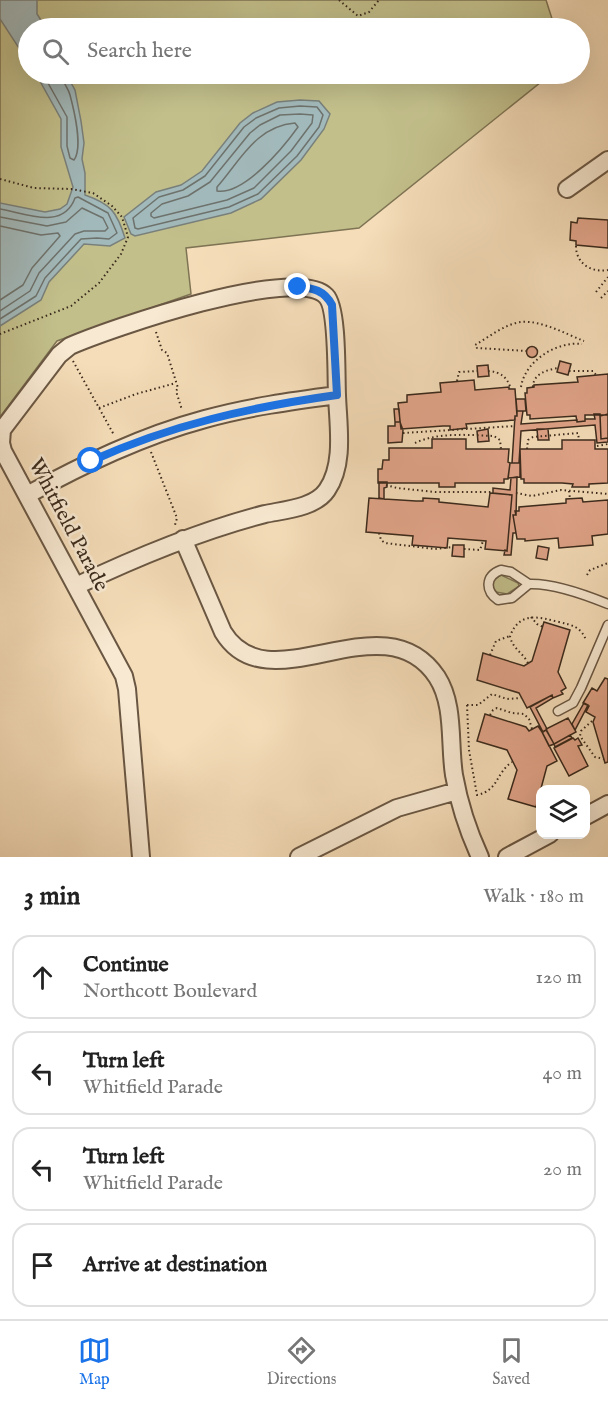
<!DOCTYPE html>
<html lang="en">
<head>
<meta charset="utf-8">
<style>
  :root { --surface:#fff; --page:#f2f2f2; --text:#222; --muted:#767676; --line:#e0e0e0; --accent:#1a73e8 }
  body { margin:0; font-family:"IM FELL English",serif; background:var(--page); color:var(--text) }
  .controls { position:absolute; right:18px; bottom:18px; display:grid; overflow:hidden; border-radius:12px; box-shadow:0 6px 24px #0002 }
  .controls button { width:54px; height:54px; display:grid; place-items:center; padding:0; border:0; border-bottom:2px solid var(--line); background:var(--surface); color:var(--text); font:30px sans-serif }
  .stop { position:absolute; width:18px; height:18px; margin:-14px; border:4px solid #1a73e8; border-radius:50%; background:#fff }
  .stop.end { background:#1a73e8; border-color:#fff; box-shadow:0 2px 6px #0008 }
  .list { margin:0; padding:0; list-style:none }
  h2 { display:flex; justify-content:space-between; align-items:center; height:78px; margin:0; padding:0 24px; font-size:26px }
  h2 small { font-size:20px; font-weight:400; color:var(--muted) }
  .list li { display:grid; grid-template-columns:39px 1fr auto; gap:18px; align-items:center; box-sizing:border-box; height:84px; margin:0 12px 12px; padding:0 12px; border:2px solid var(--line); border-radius:18px }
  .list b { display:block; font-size:22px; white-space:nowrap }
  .list p { margin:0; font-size:20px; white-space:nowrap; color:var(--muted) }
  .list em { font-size:20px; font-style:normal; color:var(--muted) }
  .icon { flex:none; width:33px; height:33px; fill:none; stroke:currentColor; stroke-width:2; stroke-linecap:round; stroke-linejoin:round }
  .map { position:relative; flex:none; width:608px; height:857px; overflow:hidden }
  .search { position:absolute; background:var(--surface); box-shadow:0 6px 24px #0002; left:18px; right:18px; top:18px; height:66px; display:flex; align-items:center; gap:15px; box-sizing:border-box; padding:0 21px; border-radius:33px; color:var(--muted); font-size:22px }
  .sheet { height:462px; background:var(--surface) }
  nav { display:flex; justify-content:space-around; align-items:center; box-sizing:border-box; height:84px; border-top:2px solid var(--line); background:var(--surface); font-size:16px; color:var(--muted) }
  nav a { display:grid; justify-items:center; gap:3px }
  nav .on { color:var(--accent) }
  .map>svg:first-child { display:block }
</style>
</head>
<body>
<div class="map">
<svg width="608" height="857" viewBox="0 0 608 857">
  <rect width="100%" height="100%" fill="#f5ddb9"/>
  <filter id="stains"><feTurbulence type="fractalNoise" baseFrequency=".00333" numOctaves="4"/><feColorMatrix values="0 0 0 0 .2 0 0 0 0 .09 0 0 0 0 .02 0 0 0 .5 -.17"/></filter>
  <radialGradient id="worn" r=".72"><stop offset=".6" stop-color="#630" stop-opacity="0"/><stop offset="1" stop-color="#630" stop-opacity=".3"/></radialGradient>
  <path fill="#c2bf8b" stroke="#7e7454" stroke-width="1.5" d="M0,0H546L555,28H28V74H551L359,228L186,248L191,294L57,341L0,417Z
    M501,575L518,583L519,586L507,594L496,592L493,587L494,580Z"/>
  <path fill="#a2b9bb" stroke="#79807b" stroke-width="1.5" d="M0,0H37V14L46,28H28V62L0,19Z
    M36,74H66L75,90L81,121L84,143L82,159L85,173V195C111,204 117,212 125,238L110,246L84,244L49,282L41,300L0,326V203L45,212L60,209L67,204L73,187L61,147V119Z
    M300,100L319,101L330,114L324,129L301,160L261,199L231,213L135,236L131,234L124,217L156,192L181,185L202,171L240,123L253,113L277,102Z"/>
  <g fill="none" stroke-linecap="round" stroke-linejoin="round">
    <path stroke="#6e726c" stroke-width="1.5" d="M43,74L67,117V146L70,158L74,160C83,148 74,110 70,95C68,87 62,82 61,74
      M300,106L317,107L323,115L319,127L297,156L258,194L229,207L138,229L135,228L133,218L159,197L183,190L205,176L244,127L256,118L279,108Z
      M300,114L313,115L312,123L291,151L254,188L227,200L154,218L151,216V213L162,204L188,196L210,182L250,133L260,125L280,115Z
      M295,123L298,127C283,148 244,195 217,191V187C240,161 256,126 295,123Z
      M0,209C25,213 63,231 75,198L78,197L108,213L117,233L109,239L97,238L81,239L45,278L36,296L0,319
      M0,217L47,226L66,222L82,208L103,218L108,228L105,231H84L75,234L39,273L30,291L0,311
      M0,226L41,235L58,233L60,236L32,268L23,285L0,300"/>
  </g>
  <path fill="#e1a489" stroke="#3b2a1c" stroke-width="1.5" d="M578,218L608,220V248L576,245V241L570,240L571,222L577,223Z
    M526.5 352a5.5 5.5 0 1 1 11 0a5.5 5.5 0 1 1-11 0Z
    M560,361L571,364L568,375L557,372Z
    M488,365L489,376L478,377L477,366Z
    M608,374V415H585V421L577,422L576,416L530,419V415H527L525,393H527V388L534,387V385L578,382L577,377Z
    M474,380L475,390L509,387V389H515L517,416H515V420L466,424L467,428L450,430V426H443L401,429L398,403L407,402V395L441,392L440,383Z
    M516,399H525L526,411H517Z
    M394,409H399L400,422H395Z
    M517,411H523L521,424L577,420V422L585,421V419H595L594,414H600L601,439L608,438V442L597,443L595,425L521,431L519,463H512L515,416H517Z
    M608,414V438L601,439L600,416Z
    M395,422H400L403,430L402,442L388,443V426H395Z
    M488,429L489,441L478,442L477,431Z
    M537,429H548L549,440H538Z
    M432,439H466V449H509L508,462L510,463L508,479H504V483H455V487H439V483H378V469H382L383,460H389V448H432Z
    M562,440H595V449H608V483L589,484V487H572L573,484L562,483H524V479H521L520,449H562Z
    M510,463H520V477L508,478Z
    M517,477L516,515H513L516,533H513L511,555H504L505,550L507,551L512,495L493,493V488L510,490L511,478Z
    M379,482H387V487L384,488V499L379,498Z
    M490,493L512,495L507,551L485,549L486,541L448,538L447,548L412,545L413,536L366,532L369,498L416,501H423V498L439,499V502L488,507Z
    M582,498L583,502L608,500V534L592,536L593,545L559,548L558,538L525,541V539H517L513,515H516L515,511H519V507L566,503V499Z
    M453,545H464V557L452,556Z
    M538,546L549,548L547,560L536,558Z
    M544,622L570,630L558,672L566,688L561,691L563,694L553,698L552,695L527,708L519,693L477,680L483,653L524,666L532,661Z
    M605,678L608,679V762L605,763L593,722L595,717L586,712L589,706L583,703L592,688L597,691Z
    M552,695L553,698L536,708L547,729L543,732L530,707Z
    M584,703L588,705L575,730L572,724Z
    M485,714L526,727L529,731L538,726L542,732L557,761L547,766L536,807L508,799L517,770L507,750L477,741Z
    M568,718L576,732L554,744L546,729Z
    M546,730L554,744L549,746L542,732Z
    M570,735L572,738L555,747L554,744Z
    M573,738L575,740L578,738L582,745L578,746L588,766L569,776L554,748Z"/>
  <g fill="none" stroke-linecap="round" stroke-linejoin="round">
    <defs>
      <path id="lane" d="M501,570L511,572L529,584L512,598L498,600C485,591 485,576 501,570Z
        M529,584C552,583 586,595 608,604
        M558,711L573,703L581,688L608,625"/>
      <path id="street" d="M567,189L608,160
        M27,495C84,464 142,436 205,419C248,407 292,401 337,395C338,425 345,464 327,490C315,508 284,510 265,514C199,531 137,557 76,586
        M183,539L223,632C269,708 383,596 437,677C455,705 449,743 454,775C459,803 468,831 480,857
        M586,816L608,804
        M141,857L127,689L124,676L3,451L1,443L2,430L59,355L70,346C109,329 296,264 326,296C338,308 336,375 337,395
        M299,857L397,808L457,791
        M507,857L550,834"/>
    </defs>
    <use href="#lane" stroke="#6a5743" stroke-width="11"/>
    <use href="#street" stroke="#6a5743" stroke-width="20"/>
    <path stroke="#3b2a1c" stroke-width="2" stroke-dasharray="1.5 3" stroke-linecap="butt" d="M339,0L358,16L369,12L379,0
      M0,179L34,188L71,189L93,193L112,206L122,217L128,237L121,254L99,283L71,306L0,334
      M576,246C576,264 592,273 608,270
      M596,292L608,277
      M601,298L608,291
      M156,332L162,350L167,353L178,388L176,391L182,410
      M527,351L477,348L475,345C489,337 505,324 521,322C541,320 566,334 584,341
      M73,361L114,435
      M488,371C501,372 507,377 511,389
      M569,371H593L596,375
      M457,381L459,372L477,371
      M521,387C525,360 558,341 582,344
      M533,387C533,374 546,370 558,368
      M99,408L136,394L176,383
      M403,433L515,426
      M415,443C438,432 469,435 494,436L500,440L501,449
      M597,446L608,444
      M527,449L528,440L533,437L578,433L579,440
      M151,452L177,518L175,525
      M386,485L397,488L435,492H493
      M569,491L570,499
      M516,493L532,496L561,490L608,494
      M379,533L381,540L385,543L435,549L453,547
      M464,549L480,550L483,541
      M587,575L590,570L608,563
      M531,617L537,624L543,627
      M490,655L496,641L510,636
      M528,663C523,653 512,648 510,636C520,611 538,617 559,622C572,625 581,627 586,640
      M467,705L469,750L477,795C499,790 495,774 512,762
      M467,705H478L492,694L507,699L521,698
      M490,715L493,710L497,708L512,713L524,714L529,719L532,729
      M592,721L581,731L580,736L595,757L604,759"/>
    <use href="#lane" stroke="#f8e9d2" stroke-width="8"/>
    <use href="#street" stroke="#f8e9d2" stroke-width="16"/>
  </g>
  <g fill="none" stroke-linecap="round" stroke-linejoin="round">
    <path stroke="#1a73e8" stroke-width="8" d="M91,461C170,425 251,407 337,395L332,305C324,290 313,288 298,287"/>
  </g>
  <g text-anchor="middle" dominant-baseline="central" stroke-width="5" stroke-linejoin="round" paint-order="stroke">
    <g font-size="21" fill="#3b2a1c" stroke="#f8e9d2">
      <text transform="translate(68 525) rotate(62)">Whitfield Parade</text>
    </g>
  </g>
  <rect width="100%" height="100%" filter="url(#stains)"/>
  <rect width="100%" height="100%" fill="url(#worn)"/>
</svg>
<div class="controls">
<button><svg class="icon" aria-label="layers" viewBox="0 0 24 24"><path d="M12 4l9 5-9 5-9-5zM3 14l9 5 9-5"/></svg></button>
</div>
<div class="stop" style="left:91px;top:461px"></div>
<div class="stop end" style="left:298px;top:287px"></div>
<div class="search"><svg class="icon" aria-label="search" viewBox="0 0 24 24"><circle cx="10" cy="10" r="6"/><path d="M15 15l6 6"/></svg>Search here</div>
</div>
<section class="sheet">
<h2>3 min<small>Walk · 180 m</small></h2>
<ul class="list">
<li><svg class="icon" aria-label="ahead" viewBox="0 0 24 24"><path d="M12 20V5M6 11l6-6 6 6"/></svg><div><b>Continue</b><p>Northcott Boulevard</p></div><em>120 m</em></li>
<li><svg class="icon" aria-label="left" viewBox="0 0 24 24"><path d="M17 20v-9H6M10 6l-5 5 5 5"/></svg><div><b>Turn left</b><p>Whitfield Parade</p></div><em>40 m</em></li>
<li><svg class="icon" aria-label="left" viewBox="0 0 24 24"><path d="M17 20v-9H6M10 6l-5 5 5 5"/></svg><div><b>Turn left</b><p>Whitfield Parade</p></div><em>20 m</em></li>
<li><svg class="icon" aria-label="arrive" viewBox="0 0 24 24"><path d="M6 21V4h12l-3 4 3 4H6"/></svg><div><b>Arrive at destination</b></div></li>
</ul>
</section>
<nav>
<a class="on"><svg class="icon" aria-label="map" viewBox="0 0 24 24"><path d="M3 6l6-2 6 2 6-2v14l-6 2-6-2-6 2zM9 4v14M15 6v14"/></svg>Map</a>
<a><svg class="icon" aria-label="directions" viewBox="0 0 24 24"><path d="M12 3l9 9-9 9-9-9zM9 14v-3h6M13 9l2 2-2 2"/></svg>Directions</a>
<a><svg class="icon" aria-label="saved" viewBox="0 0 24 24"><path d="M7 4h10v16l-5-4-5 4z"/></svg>Saved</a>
</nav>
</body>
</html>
